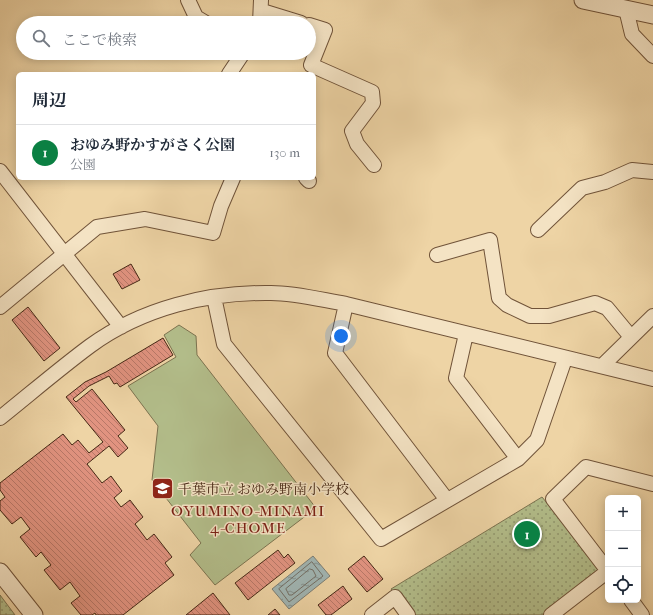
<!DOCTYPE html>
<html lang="ja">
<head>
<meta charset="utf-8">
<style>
  :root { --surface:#fff; --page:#f2f2f3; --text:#1f2937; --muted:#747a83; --line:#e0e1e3; --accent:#0b8043 }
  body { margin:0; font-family:"IM FELL French Canon","Noto Serif JP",serif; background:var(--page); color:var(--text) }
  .controls { position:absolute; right:12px; bottom:12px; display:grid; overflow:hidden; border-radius:6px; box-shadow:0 2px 10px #0003 }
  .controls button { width:36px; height:36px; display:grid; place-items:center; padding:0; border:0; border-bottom:1px solid var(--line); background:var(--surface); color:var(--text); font:20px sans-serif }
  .you { position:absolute; left:341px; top:336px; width:14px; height:14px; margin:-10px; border:3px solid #fff; border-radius:50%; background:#1a73e8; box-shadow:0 0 0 6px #1a73e833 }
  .badge { display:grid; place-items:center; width:26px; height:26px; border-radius:50%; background:var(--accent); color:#fff; font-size:13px; font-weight:700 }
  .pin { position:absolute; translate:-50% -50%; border:2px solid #fff; box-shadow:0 1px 4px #0006 }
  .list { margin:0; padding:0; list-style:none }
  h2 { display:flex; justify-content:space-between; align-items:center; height:52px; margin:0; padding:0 16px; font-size:17px }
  h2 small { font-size:13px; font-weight:400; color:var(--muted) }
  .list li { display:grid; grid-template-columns:26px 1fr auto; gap:12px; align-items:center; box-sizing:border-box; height:56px; padding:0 16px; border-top:1px solid var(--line) }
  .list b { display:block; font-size:15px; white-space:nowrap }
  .list p { margin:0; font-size:13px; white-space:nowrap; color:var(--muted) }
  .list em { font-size:13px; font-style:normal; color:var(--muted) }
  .icon { flex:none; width:22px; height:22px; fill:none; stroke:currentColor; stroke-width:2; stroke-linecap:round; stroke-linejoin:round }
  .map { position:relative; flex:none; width:653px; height:615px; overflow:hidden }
  .search { position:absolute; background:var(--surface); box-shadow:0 2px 10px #0003; left:16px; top:16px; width:300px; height:44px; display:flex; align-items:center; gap:10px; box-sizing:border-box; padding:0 14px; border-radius:22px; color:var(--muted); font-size:15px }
  .panel { position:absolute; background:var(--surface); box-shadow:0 2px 10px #0003; left:16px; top:72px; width:300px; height:108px; border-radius:6px }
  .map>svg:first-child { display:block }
</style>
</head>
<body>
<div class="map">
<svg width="653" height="615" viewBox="0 0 653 615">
  <defs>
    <pattern id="park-dots" width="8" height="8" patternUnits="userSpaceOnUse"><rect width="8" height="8" fill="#b3be8b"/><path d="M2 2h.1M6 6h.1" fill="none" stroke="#939a70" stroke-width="1.8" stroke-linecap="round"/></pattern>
    <pattern id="water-ripples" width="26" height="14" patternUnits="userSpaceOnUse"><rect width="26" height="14" fill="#a0b5b3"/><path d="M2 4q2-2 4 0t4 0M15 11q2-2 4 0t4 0" fill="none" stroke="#849390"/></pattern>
    <pattern id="building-back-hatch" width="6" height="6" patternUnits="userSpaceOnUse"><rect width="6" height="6" fill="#e19380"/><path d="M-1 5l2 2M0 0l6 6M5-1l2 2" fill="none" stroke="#b87868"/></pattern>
  </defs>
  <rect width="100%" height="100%" fill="#eed4a5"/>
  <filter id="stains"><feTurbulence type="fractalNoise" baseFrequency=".005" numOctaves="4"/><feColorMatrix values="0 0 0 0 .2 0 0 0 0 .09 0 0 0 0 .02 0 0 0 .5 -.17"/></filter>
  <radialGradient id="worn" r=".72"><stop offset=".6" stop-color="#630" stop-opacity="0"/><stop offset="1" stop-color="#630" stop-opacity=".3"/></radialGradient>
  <path fill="#b3be8b" stroke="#7c7350" d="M179,325L196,336L197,355L316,508L215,585L190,555L201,543L152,480L158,426L128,386L176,357L164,335Z"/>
  <path fill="url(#park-dots)" stroke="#7c7350" d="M542,497L602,570L545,615H412L391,589Z
    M0,595L15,615H0Z"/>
  <path fill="url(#water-ripples)" stroke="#7c7d74" d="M313,556L330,576L289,609L272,589Z"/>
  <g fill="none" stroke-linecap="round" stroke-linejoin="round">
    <path stroke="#736e64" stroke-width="1" d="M312,562L323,576L289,602L279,589Z
      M310,569L313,570L316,576L292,595H289L286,589Z"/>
  </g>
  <path fill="url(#building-back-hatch)" stroke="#462815" d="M131,264L140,280L122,289L113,274Z
    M28,307L60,348L44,361L12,320Z
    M163,338L173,355L120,387L117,383L114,384L109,376L89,386L73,399L76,402L92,389L125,430L118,436L128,448L118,457L109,446L87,464L102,483L111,476L122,491L114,498L121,507L130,500L143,517L135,524L147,540L154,534L172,557L165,563L174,575L123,615H96L95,613L92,615H81L71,603L80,596L70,582L60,590L44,570L51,565L41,552L36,557L20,537L30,529L21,517L12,524L0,510V501L5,497L0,490V483L63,434L72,445L78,440L89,453L103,442L66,397L85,382L106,372Z
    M278,550L284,558L288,554L295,563L248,600L235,583Z
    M364,556L383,579L367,592L348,569Z
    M343,586L352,599L331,615H326L318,605Z
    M213,593L230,615H186Z
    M275,609L280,615H268Z"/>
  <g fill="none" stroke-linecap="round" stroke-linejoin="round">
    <defs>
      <path id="minor" d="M188,0L196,17L206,23
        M626,9L632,34L653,56
        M262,11L301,23
        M260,23L261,0
        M309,25L325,30L311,65L372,92L373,103L352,131L357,144L374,165
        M229,74L243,53
        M0,171L121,327
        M306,178L309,181
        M538,230L582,188L605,182L632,170L653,172
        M437,255L490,240L499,298L507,305L530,316H549L595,303L607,308L631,337
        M214,297L224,344L381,539L518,459L537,440L565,359
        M346,304L335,353L447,500
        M0,307L97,227L145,219L213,233L221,206L233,178
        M466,334L456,378L518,459
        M602,366L653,316
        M0,418C30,394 59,369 90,346C142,308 208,292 271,293C296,293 322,300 346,304L653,379
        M608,571L553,499L586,467L653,484
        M631,600L642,615
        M372,615L395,597L408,615
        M551,615L608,571"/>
      <path id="tertiary" d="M583,0L653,15
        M0,572L34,615"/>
    </defs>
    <use href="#minor" stroke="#705339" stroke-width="16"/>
    <use href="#tertiary" stroke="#705339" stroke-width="19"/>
    <use href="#minor" stroke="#f4e3c4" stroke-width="14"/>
    <use href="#tertiary" stroke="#f4e3c4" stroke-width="17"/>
  </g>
  <defs>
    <symbol id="school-square" viewBox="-11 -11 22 22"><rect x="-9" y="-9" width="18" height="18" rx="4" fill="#8f2418" stroke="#f4e3c4"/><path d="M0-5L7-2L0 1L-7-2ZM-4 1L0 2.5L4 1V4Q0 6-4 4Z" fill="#fff"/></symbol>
  </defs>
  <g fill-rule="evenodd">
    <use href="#school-square" x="150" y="476" width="25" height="25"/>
  </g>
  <g text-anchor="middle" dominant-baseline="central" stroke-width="3" stroke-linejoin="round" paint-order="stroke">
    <g font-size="14" fill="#462815" stroke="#f4e3c4" text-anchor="start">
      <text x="178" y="489">千葉市立 おゆみ野南小学校</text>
    </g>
    <g font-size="15" letter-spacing="1" fill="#7a1f14" stroke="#f4e3c4">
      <text x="248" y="511">OYUMINO-MINAMI<tspan x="248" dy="17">4-CHOME</tspan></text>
    </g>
  </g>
  <rect width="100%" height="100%" filter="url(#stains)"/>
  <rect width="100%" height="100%" fill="url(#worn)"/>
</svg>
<div class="controls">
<button>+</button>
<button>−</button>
<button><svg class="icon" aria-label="locate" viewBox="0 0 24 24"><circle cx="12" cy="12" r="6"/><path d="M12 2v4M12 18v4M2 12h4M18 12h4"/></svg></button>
</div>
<div class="you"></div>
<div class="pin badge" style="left:527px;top:534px">1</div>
<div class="search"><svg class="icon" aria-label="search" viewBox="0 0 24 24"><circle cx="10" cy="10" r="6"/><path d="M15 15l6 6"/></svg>ここで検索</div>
<section class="panel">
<h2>周辺<small></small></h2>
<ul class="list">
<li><span class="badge">1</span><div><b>おゆみ野かすがさく公園</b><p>公園</p></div><em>130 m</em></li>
</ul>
</section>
</div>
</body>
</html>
